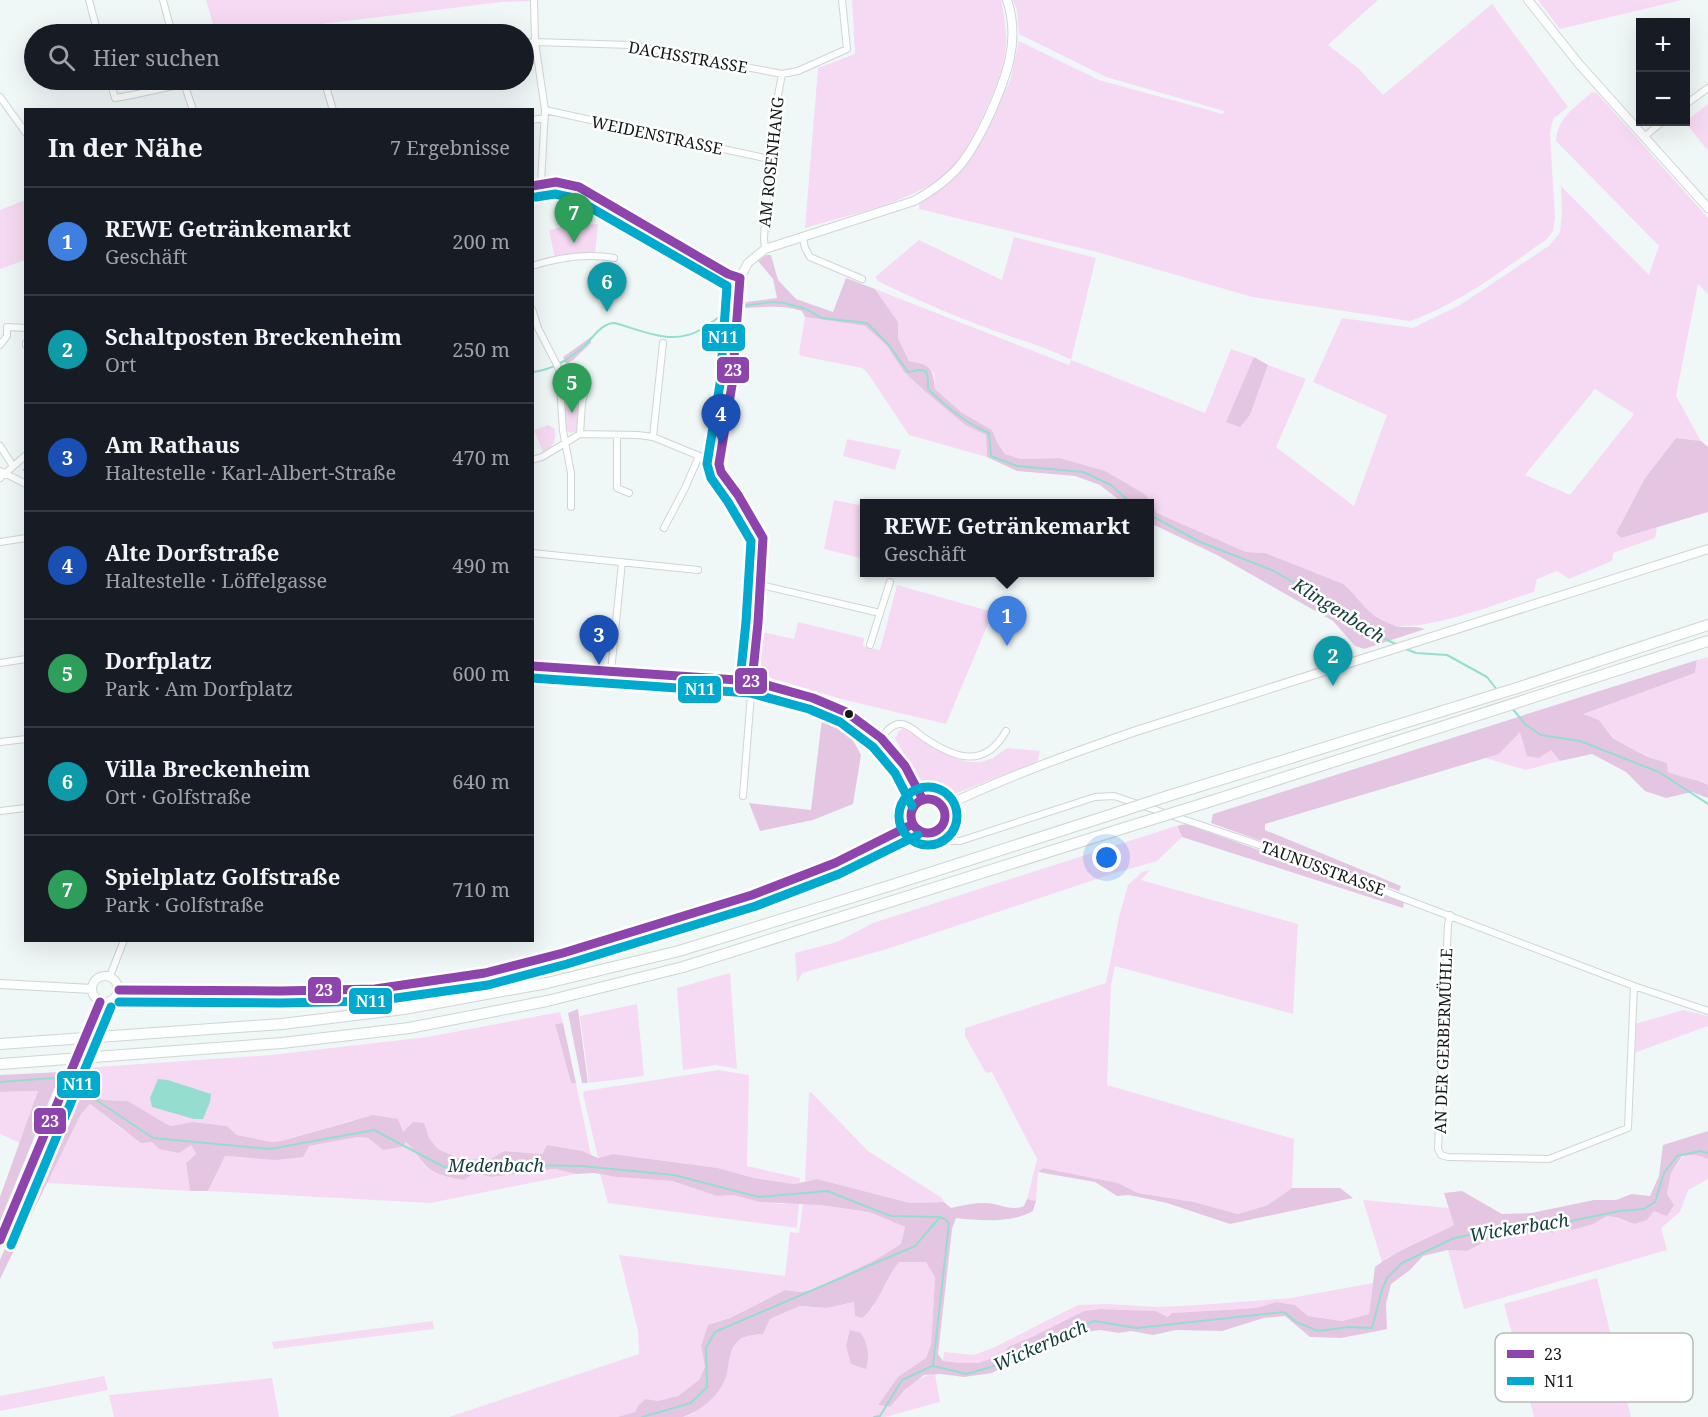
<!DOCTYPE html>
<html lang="de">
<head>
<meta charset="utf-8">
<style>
  :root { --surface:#171b24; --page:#242831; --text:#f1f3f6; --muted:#9ea1a6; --line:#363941; --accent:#0b8043 }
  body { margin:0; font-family:"Noto Serif",serif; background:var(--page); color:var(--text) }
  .controls { position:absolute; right:18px; top:18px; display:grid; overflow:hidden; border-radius:0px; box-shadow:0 6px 24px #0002 }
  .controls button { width:54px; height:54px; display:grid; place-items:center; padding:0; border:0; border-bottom:2px solid var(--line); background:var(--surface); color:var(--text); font:30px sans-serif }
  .you { position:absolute; left:1107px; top:858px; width:21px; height:21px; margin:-15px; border:4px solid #fff; border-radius:50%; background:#1a73e8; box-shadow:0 0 0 9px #1a73e833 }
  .badge { display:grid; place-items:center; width:39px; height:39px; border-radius:50%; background:var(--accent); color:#fff; font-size:20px; font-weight:700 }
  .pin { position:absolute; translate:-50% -50px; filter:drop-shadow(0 2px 3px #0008) }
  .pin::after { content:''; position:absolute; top:32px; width:21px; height:18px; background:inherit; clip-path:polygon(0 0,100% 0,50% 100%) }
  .popup { position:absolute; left:860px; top:499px; width:294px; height:78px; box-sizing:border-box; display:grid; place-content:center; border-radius:0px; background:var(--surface); filter:drop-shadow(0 2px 4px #0005); font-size:20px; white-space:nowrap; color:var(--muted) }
  .popup b { font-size:22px; color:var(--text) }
  .popup::after { content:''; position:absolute; left:50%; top:100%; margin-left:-12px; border:12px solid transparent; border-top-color:var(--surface) }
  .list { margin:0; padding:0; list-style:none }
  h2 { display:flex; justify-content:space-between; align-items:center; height:78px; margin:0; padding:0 24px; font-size:26px }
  h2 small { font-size:20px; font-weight:400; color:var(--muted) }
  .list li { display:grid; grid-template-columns:39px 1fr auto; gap:18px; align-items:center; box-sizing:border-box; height:108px; padding:0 24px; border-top:2px solid var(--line) }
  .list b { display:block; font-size:22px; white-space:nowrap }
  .list p { margin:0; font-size:20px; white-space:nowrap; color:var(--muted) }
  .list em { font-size:20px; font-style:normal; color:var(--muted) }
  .icon { flex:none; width:33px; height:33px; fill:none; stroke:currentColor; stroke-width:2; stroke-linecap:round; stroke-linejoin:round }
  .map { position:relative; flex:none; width:1708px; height:1417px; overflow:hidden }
  .search { position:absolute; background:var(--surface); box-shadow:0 6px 24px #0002; left:24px; top:24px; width:510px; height:66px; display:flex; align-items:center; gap:15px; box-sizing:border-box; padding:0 21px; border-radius:33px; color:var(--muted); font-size:22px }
  .panel { position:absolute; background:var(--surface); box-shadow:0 6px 24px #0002; left:24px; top:108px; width:510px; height:834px; border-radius:0px }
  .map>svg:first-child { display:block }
</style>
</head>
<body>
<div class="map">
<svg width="1708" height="1417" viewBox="0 0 1708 1417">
  <rect width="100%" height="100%" fill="#f0f8f7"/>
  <path fill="#f6daf3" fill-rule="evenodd" d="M206,0H534V1L502,2L239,34H216Z
    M852,0H1001C1011,46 1006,64 987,107C978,126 970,147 956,163C925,201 851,214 805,228L818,68L855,54Z
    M1013,0H1378L1328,45L1358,68L1383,95L1492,4L1568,107L1553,119L1550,133L1555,219L1553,231L1546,240C1502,270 1460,304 1410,321L1252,297L1097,252L919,209V204L945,186L965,167L981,142L1010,81L1019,41L1099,80L1223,114L1224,111L1106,77L1019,34L1017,11Z
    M1538,0H1682L1560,29Z
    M1592,92L1597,93L1708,218V294L1698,284L1676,396L1701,441L1676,438L1645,478L1616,533L1621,538L1657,527L1655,538L1613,553L1612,561L1569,579L1557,571L1537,579L1534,592C1495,604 1437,628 1398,626C1387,626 1373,617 1366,609L1265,553L1246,552L1157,513L1146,495L1059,458L1021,459L1005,454L998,444L992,430L961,412L935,389L934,373L909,361L898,338V322L875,289L1069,365L1071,360C1045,346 1019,340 992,330C954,316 916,299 879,282L875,277L919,240L1002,280L1014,237L1096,258L1071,360L1205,413L1231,349L1254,357L1252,364L1250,415L1268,365L1306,379L1276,447L1354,506L1387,415L1313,382L1342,318L1413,328L1460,305L1550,245L1560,232L1562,212L1561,186L1649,275L1659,246L1556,141C1558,116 1575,108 1592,92ZM1595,389L1634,414L1570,495L1525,475Z
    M1708,104V151L1685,122Z
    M25,200V260L0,269V210Z
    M598,224L595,255L555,259L549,230L569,225Z
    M805,317L865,326L887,346L904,372L965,425L986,435L987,457L909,435L867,372L862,368L801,356L799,353Z
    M565,395L579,396L577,431L570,433L566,430Z
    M548,425L555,429C556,441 554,447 543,452L534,430Z
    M847,439L901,450L895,470L843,456Z
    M834,500L864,506V559L824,549Z
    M897,585L993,612L946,724L841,699L771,678L759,665L762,632L794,639L798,622L864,638L863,646L880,650Z
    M1708,657V785C1695,778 1681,778 1667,772V763L1648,757L1632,749L1614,738L1599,720L1582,714L1695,673L1697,660Z
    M903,729L908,730L922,741L950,756L967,762H981L993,758L1007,748L1040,751L1038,761L952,795L938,797L926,789L895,739L899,731Z
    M1520,731L1551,750L1560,761L1526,770L1485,758L1499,754Z
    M1176,826L1182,837L1157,861L1115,873L887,949L802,973L797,983L795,953L837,942L873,923Z
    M1150,870L1141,880L1298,924L1293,1014L1115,966L1111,985L1107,1085L1294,1139L1292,1188L1268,1205L1238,1214L1194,1202L1138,1193L1118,1183L1043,1168L1038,1172L1036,1201L1027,1199L1037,1159L992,1072L986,1073L965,1036V1028L1106,983L1119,917L1128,885L1142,872Z
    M730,973L737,1069L716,1065L683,1070L677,988Z
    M637,1004L644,1076L589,1083L580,1016Z
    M1683,1010L1708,1016V1026L1634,1053L1635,1024Z
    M560,1012L563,1023L555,1024L571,1083H576L591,1155L548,1145L542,1154L504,1151L489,1160L458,1158L438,1149L429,1138L353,1120L281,1141L272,1142L237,1135L227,1126L193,1122L170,1126L128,1101L104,1100L88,1092L89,1079L79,1077L83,1068L271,1055L427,1037Z
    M719,1070L749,1075L747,1166L800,1178V1182L794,1184L754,1178L718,1168L613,1154L598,1158L583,1094L585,1091Z
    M38,1091L20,1143L0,1134V1092Z
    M811,1092L868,1151L942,1198L944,1202L910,1203L817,1179L805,1181L809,1093Z
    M90,1104L124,1131L152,1142L191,1145L196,1154L186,1163L190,1191L47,1183L81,1114Z
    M358,1137L368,1138L383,1150L406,1142C415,1150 420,1162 427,1168C437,1176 452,1178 464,1180L474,1173L491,1177L555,1169L576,1174L430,1203L208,1191L225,1156L245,1158Z
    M1696,1155L1708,1159V1179L1688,1190L1680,1212L1661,1228L1667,1250L1464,1309L1448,1250L1467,1251L1498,1235L1520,1236L1539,1230L1553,1233L1558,1227C1576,1228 1591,1225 1607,1216L1619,1218L1634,1224L1667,1194L1671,1173L1683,1156Z
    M600,1174L616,1177L672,1181L717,1196L733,1195L780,1204L799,1203L797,1228L608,1203Z
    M1363,1200L1449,1208L1454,1225L1424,1241L1388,1257L1382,1262Z
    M803,1203L869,1212L905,1227L901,1244L875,1260L815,1289L801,1292L785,1290L730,1318L709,1325L701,1346L705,1367L699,1380L678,1396L658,1402L645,1399L635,1412L617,1417H449L639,1354L638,1331L619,1255L785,1276L790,1232L799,1233Z
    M914,1261L927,1262L935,1276L931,1344L926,1358L878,1405L890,1407C903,1393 915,1376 935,1374L940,1402L885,1417H683L692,1414L726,1375L729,1356L737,1341L747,1336L763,1334L770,1319L800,1306L827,1308L855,1302L872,1309L888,1276L898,1262Z
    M1597,1278L1631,1417H1534L1504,1304Z
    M1373,1283L1369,1314L1342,1321L1308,1316L1295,1305L1278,1302L1256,1308L1172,1313L1168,1317L1156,1311L1100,1309L1084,1311L1034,1336L1008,1347L1001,1355L978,1363H960L943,1361L944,1352L974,1355L995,1347L1078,1305L1107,1304L1157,1307L1199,1305L1291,1298Z
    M433,1321L434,1329L274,1349L272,1342Z
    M104,1376L108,1390L0,1411V1396Z
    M272,1378L279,1417H114L109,1395Z"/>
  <path fill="#e5c6e2" d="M766,255H771L778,280L796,299L833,312L846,278L875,289L898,322V338L909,361C930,365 933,367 935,389L961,412L992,430L998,444L1005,454L1021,459L1059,458L1105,471L1146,495L1157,513L1246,552L1265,553L1343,584C1363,601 1365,615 1393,625C1402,629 1413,625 1425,629L1364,649L1355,646L1333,621L1217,555L1150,523V504L1123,503L1100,485L1075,476L1017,471L987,457L986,435L965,425L926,392L904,372L887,346L865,326L805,317L802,311C783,305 765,307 745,308L746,302L777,298L773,279L758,261Z
    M591,337V343L573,360L566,364L563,357Z
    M1254,357L1268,365L1250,415L1240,427L1226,422Z
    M1676,438L1701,441L1708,447V512L1621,538L1616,533L1645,478Z
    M1697,660L1695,673L1583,714L1599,720L1613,738L1632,749L1648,757L1667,763L1668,772C1682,778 1695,778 1708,785V798L1692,792L1666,798L1645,791L1626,772L1592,754L1560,761L1551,750L1539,758L1527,756L1520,732L1499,754L1265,824V830L1401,886L1399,891L1211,823L1213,814Z
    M823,711L847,729L861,755L853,804L813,820L760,831L749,803L811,810Z
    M1186,824L1404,902L1403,908L1182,837L1177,826Z
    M578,1009L588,1083H582L568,1013Z
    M563,1023L576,1083H571L555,1024Z
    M61,1072L0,1221V1197L38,1091L0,1092V1075Z
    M79,1077L89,1078L88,1093L104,1100L128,1101L170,1126L193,1122L227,1126L237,1135L272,1142L281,1141L373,1115L398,1119L403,1132L413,1122L424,1123L429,1138L438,1149L458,1158L489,1160L504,1151L542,1154L547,1145L582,1151L598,1158L613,1154L718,1168L754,1178L794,1184L817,1179L910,1203L944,1202L951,1208C963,1205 973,1203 985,1203C999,1203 1011,1212 1024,1206L1027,1199L1036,1201L1033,1211C1012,1223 980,1221 956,1218L952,1229L938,1354L943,1361L960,1363H978L1001,1355L1008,1347L1034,1336L1084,1311L1100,1309L1156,1311L1168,1317L1172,1313L1256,1308L1277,1302L1295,1305L1308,1316L1342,1321L1369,1314L1375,1267C1398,1249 1428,1239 1454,1225L1444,1193L1462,1191L1502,1214L1531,1213L1594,1200H1616L1632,1194L1650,1196L1659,1176L1663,1145L1708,1131V1159L1696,1155L1682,1156L1671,1173L1667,1194L1674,1205L1667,1216L1654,1211L1647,1220L1634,1224L1619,1218L1607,1216L1593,1224L1572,1230L1571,1228L1558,1227L1553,1233L1539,1230L1520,1236L1498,1235L1467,1251L1448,1250L1423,1256L1410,1270L1391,1284L1386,1304L1387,1329L1383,1330L1341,1338L1310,1337L1285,1316L1264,1318L1222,1331L1176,1330L1153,1335L1131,1331L1119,1333L1100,1330L1074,1334L1038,1349L992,1373L964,1377L941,1374L924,1375L905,1390L890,1407L878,1405L898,1377L926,1358L931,1344L935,1277L926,1262H899C884,1280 880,1303 862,1318L855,1316L854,1302L827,1308L800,1306L770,1319L763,1334C755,1335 742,1335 737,1342C729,1351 729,1362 727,1373C722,1394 702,1410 683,1417H617L635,1412L638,1406L645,1399L658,1401L678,1396L699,1380L705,1367L701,1346L708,1325L730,1318L785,1290L801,1292L815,1289L875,1260L901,1244L905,1227L869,1212L819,1205L760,1202L733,1195L717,1196L672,1181L616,1177L594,1173L576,1174L555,1169L491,1177L474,1173L464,1180C452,1178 438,1176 428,1168C420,1161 415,1150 406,1142L401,1147L383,1150L368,1138L358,1137L309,1146L303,1157L276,1160L225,1156L208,1191H190L186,1163L196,1154L191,1145L179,1153L159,1149L152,1142L141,1143L90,1104L81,1114L0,1279V1260Z
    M1043,1168L1118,1183L1138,1193L1194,1202L1238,1214L1268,1205L1292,1188H1340L1353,1198L1230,1224L1167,1203L1129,1195L1117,1196L1095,1182L1038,1172Z
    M850,1330L861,1333C868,1344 870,1356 866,1369L851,1364L846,1346Z"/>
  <path fill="#95ddcf" d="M158,1079L168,1080L211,1094L210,1102L203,1119H194L152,1107L150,1098Z"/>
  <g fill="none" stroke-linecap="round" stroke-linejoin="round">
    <path stroke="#95ddcf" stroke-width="2" d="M742,306L772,302L784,303L806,309L822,318L867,323L889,345L908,372L920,370L926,371L928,379V389C947,407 965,423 989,433L991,456L1017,466L1083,472L1111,485L1132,504
      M532,372C553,370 569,359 584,346C594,337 601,323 615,323C644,331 672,346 700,330C713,323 723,312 736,307
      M24,470L26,469
      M1150,515L1200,542L1272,570L1329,603L1363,629L1398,645
      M1406,649L1416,653L1447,655L1487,677L1498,691
      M1511,707L1526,725L1541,735L1580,741L1659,772L1708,804
      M0,1082L53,1078L62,1082
      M68,1084L77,1087L153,1138L270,1149L374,1130L444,1167L472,1164L582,1166L674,1175L759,1197L827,1191L891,1216L940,1217
      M642,1417L691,1403L707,1387L706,1348L715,1332L915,1246L940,1217L945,1219L949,1223L933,1366L967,1374L1004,1363L1094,1321L1137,1328L1284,1312L1296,1322L1318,1331L1349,1327L1372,1328L1382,1290L1387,1278L1402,1263L1452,1239L1492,1229L1571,1221L1619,1211L1644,1209L1655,1202L1664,1173L1677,1156L1700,1151L1708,1153
      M874,1417L880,1416L902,1380L932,1366"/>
    <defs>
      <path id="street" d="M89,0L98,34
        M163,0L172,34
        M534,0L535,42L545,110L541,183
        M524,43L535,42L631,45L782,74L798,71L847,49L842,0
        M110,80L115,98C148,93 178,83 211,80
        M183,80L193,110
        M324,80L333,110
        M0,97L26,133
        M1686,104L1708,88
        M545,110L769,159
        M532,120L545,118
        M1644,137L1662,122
        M532,186C549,179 563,181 579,187L728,274L740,278
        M803,238L805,248L810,257L862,279
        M765,249L764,239C767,184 771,129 782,74
        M532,266C560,257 586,253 614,258
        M532,309L538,328L559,369L563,431L571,473V507
        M26,343V345
        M0,345L7,336V327L26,328
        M580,434L582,403L586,386
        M617,435V488L629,493
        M653,437L663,343
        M0,446L13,466
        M532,460L542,457L580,434L638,435L653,437L719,464
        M0,471L26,484
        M0,478L26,455
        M664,528L685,488L699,456
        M0,542L26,538
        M532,553L698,570
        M761,585L880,613L890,582
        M870,645L880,613
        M0,663L26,659
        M532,666L752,681L743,796
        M611,672L622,562
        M881,738C886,732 891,725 899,724C908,723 916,732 923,737C954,758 984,770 1006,731
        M0,742L26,739
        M0,811L26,808
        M936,831L948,841H960L1095,797L1114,796L1289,855L1634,986L1708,1011
        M1450,915L1448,924L1438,1149L1441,1155L1448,1157L1549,1159L1628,1128L1634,986
        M110,976L124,940"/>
      <path id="secondary" d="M1528,0L1579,64L1708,208
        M911 816a17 17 0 1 1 34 0a17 17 0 1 1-34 0Z
        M923,800C882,718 837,702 752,681L758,623L763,538L738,495L721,472L719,464L732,385L740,278L748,263L765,249L914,201C932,191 948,180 961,164C973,149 981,133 989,116C1006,78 1021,41 1007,0
        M943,807C1006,777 1070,754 1136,731L1708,549
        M92 989a13 13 0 1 1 26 0a13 13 0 1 1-26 0Z
        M0,984L92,989
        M119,990L281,991L375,989L485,973L563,953L752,895L835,863L913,824
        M0,1240L65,1086"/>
      <path id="highway" d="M1168,796L1517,688L1708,625
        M1202,804L1708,641
        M0,1044L282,1024L404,1009L547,983L679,951L892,885L1116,813
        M0,1064L282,1043L409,1028L547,1001L683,967L1137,824"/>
    </defs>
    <use href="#street" stroke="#cfd5d4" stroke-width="8"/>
    <use href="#secondary" stroke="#cfd5d4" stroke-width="10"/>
    <use href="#highway" stroke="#cfd5d4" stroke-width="12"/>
    <use href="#street" stroke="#fdfefe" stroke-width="6"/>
    <use href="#secondary" stroke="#fdfefe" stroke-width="8"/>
    <use href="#highway" stroke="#fdfefe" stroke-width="10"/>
    <defs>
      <path id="secondary-bridge" d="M65,1086L94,1015"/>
      <path id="highway-bridge" d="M1116,813L1168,796
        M1137,824L1202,804"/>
    </defs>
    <use href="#secondary-bridge" stroke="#cfd5d4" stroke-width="10" stroke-linecap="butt"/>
    <use href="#highway-bridge" stroke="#cfd5d4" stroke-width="12" stroke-linecap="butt"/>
    <use href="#secondary-bridge" stroke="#fdfefe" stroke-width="8"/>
    <use href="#highway-bridge" stroke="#fdfefe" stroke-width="10"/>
    <defs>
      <path id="bus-1" d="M532,186L556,182L579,187L728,274L740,278L732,385L719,464L721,472L738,495L763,538L758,623L752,681
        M532,666L752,681L813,698L846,712L881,738L905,766L923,800
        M911 816a17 17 0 1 1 34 0a17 17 0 1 1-34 0Z
        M119,990L281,991L375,989L485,973L563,953L752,895L835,863L913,824
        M0,1240L100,1002"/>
      <path id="bus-2" d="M536,197L555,194L574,198L727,286L720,384L707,464L711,478L728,502L751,541L746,622L740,680
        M532,678L750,693L809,709L840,722L873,747L895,773L912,806
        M899 816a29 29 0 1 1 58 0a29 29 0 1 1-58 0Z
        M119,1002L281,1003L375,1001L488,985L567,964L756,906L839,874L918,835
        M11,1245L111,1007"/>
    </defs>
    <use href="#bus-1" stroke="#fff" stroke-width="14"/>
    <use href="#bus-2" stroke="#fff" stroke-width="14"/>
    <use href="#bus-1" stroke="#8e44ad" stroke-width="9"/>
    <use href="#bus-2" stroke="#00a9ce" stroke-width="9"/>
  </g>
  <circle fill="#131817" stroke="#fff" stroke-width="2" cx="849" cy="714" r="5"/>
  <g text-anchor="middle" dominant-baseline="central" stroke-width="5" stroke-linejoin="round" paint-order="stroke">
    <g font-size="16" fill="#131817" stroke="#fff">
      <text transform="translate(688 57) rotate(10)">DACHSSTRASSE</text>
      <text transform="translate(657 135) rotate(12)">WEIDENSTRASSE</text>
      <text transform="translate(771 162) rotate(-84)">AM ROSENHANG</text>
      <text transform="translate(1323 868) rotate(20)">TAUNUSSTRASSE</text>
      <text transform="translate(1443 1041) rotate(-88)">AN DER GERBERMÜHLE</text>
    </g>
    <g font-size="18" font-style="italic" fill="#113f37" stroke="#fff">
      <text transform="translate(1339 610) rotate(32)">Klingenbach</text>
      <text x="496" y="1165">Medenbach</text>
      <text transform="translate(1519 1227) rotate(-9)">Wickerbach</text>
      <text transform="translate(1040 1345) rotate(-24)">Wickerbach</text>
    </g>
  </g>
  <rect x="1495" y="1333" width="198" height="69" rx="9" fill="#fff" stroke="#b8bab9" stroke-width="1.5"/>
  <rect x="1507" y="1350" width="27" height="8" fill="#8e44ad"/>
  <rect x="1507" y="1377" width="27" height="8" fill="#00a9ce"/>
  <g font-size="16" fill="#131817">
    <text x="1544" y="1360">23</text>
    <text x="1544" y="1387">N11</text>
  </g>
  <g stroke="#fff" stroke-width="2">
    <rect x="701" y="323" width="45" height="29" rx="6" fill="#00a9ce"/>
    <rect x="716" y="356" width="34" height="28" rx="6" fill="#8e44ad"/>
    <rect x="734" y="667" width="34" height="28" rx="6" fill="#8e44ad"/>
    <rect x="677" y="675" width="45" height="29" rx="6" fill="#00a9ce"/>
    <rect x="307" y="976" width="35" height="28" rx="6" fill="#8e44ad"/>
    <rect x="348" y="987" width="45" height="28" rx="6" fill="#00a9ce"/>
    <rect x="56" y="1070" width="45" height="29" rx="6" fill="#00a9ce"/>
    <rect x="33" y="1107" width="34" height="28" rx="6" fill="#8e44ad"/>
  </g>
  <g font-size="16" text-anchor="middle" font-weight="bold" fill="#fff">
    <text x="723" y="343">N11</text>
    <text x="733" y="376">23</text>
    <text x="751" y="687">23</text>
    <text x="700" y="695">N11</text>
    <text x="324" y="996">23</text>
    <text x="371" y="1007">N11</text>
    <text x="78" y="1090">N11</text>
    <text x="50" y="1127">23</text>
  </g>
</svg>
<div class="controls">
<button>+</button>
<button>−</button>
</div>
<div class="you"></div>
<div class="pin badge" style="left:1007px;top:646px;background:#3f7fe0">1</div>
<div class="popup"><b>REWE Getränkemarkt</b>Geschäft</div>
<div class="pin badge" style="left:1333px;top:686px;background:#0f9aa8">2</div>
<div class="pin badge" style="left:599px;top:665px;background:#1a4fb4">3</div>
<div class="pin badge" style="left:721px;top:444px;background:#1a4fb4">4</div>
<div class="pin badge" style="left:572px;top:413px;background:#2e9e5b">5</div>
<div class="pin badge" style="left:607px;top:312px;background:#0f9aa8">6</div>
<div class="pin badge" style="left:574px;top:243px;background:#2e9e5b">7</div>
<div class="search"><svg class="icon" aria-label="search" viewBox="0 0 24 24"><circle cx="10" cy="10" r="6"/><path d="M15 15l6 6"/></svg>Hier suchen</div>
<section class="panel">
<h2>In der Nähe<small>7 Ergebnisse</small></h2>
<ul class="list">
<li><span class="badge" style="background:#3f7fe0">1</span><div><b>REWE Getränkemarkt</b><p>Geschäft</p></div><em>200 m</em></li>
<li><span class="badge" style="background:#0f9aa8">2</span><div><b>Schaltposten Breckenheim</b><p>Ort</p></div><em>250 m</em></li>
<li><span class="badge" style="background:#1a4fb4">3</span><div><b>Am Rathaus</b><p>Haltestelle · Karl-Albert-Straße</p></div><em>470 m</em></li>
<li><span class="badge" style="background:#1a4fb4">4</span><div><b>Alte Dorfstraße</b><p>Haltestelle · Löffelgasse</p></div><em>490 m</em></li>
<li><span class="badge" style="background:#2e9e5b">5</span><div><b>Dorfplatz</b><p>Park · Am Dorfplatz</p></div><em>600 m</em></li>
<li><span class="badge" style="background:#0f9aa8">6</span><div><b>Villa Breckenheim</b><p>Ort · Golfstraße</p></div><em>640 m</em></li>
<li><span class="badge" style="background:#2e9e5b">7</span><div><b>Spielplatz Golfstraße</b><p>Park · Golfstraße</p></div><em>710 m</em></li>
</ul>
</section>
</div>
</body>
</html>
